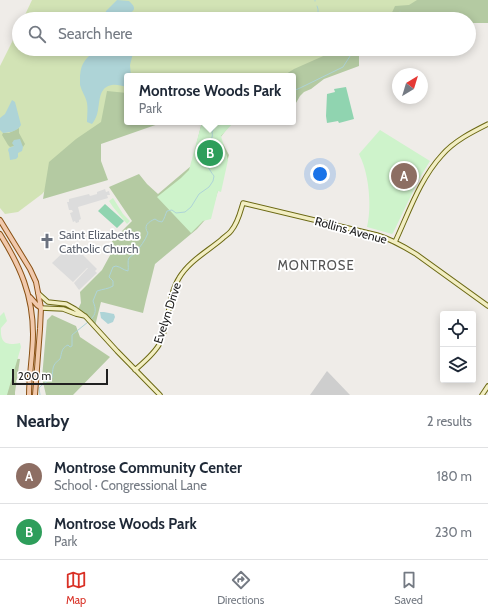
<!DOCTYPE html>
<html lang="en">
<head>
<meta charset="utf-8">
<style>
  :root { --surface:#fff; --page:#f2f2f3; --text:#1f2937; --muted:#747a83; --line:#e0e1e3; --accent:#d93025 }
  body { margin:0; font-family:Cabin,sans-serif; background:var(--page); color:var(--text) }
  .controls { position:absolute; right:12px; bottom:12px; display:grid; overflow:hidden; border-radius:4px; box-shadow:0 2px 10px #0003 }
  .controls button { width:36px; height:36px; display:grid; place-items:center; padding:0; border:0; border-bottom:1px solid var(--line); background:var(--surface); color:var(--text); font:20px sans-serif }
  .compass { position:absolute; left:392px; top:68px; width:36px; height:36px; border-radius:50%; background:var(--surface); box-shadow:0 2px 10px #0003; rotate:38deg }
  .scale { position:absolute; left:12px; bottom:10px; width:96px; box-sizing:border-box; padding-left:4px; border:2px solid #202020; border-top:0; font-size:11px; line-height:14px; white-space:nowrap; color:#202020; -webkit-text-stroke:3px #fff; paint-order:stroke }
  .you { position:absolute; left:320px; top:174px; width:14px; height:14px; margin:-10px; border:3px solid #fff; border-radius:50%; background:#1a73e8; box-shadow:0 0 0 6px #1a73e833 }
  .badge { display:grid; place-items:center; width:26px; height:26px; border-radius:50%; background:var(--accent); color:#fff; font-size:13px; font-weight:700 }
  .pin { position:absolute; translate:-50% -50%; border:2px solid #fff; box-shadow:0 1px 4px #0006 }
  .popup { position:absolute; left:124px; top:73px; width:172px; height:52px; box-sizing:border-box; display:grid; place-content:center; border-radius:4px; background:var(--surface); filter:drop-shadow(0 1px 3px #0005); font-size:13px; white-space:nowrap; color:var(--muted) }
  .popup b { font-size:15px; color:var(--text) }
  .popup::after { content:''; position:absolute; left:50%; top:100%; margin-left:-8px; border:8px solid transparent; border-top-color:var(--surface) }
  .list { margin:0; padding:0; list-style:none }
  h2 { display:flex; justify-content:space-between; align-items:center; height:52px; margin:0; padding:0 16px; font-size:17px }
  h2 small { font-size:13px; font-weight:400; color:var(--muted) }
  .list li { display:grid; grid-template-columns:26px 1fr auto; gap:12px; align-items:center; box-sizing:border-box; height:56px; padding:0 16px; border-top:1px solid var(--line) }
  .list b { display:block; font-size:15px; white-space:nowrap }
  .list p { margin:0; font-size:13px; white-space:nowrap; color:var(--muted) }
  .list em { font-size:13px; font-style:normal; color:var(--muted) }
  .icon { flex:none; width:22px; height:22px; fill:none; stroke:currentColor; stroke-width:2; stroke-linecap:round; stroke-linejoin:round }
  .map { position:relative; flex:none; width:488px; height:395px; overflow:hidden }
  .search { position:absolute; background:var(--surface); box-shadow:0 2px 10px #0003; left:12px; right:12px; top:12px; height:44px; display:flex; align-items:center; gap:10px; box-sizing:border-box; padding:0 14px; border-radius:22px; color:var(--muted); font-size:15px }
  .sheet { height:164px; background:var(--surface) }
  nav { display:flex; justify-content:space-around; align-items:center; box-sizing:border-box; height:56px; border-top:1px solid var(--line); background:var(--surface); font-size:11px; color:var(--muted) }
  nav a { display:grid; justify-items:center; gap:2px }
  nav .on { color:var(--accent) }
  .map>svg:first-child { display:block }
</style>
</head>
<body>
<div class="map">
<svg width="488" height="395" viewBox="0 0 488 395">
  <rect width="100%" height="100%" fill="#efece8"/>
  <path fill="#cecece" d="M327,371L350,395H310Z"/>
  <path fill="#d2e3b5" d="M32,0H488L423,19H23Z
    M19,28V49H341L292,73L282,76H127V122L84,148L42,194L18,212L5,214L0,208V66Z"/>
  <path fill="#b4caa2" d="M417,0H488V23H469V19H389L395,6L409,5Z
    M339,49H380L359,53V66L324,79L311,89L304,92L300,96L293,108V76H283L294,69Z
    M107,91L127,93V122H164L101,144V161L108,180L43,199L49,162L76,139L101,122Z
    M202,122H232L220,138L229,155L211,213L197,229L155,264L146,300L143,313L101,302L95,326L77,311L81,303L80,292L102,270L114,248L112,241L132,221L109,187L139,174L147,184L158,194L191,166Z
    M19,128V133L25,144L23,147L16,140H14V146L10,147L8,145L2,135L3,133H9Z
    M52,315L76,326L80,337L110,357L73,395H46L42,378L47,320Z
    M0,351L6,358L20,359L15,392V395H0Z"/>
  <path fill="#cef3cb" d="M202,122H234L221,136L228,160L221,192L218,191L211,219L203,221L191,233L157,197L181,178L189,170Z
    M380,130L430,161L419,179L393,233L392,234L367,227C372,206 369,173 359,154Z
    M113,198L123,214L130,221L127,224L113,207L109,201Z
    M4,312L7,321L1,328C0,343 6,346 20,343L21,347L7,395H0V316Z"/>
  <path fill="#90d4b0" d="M346,87L354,119L339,123L338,121L327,123L326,116L327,94L335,92L334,89Z
    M105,204L124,221L117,228L98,211Z"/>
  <path fill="#dcdcdc" d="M105,189L106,192L109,191L110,195H107L108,198L78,207L81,219L79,220V222L76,223L75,221L73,222L70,213L73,212L72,210H69L67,202H69V199L89,194L90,196L97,194V192Z
    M72,244L97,269L95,271L97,273L79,290L74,283L88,268H87L73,282L52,263Z"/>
  <path fill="#aed4d7" d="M117,0L129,1C132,4 136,7 133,11C125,16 114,23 105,15L106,11Z
    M99,49H134L130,65L131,76H127V87C122,86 116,84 112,85C99,87 100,100 98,110C97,116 95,120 92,124L87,122C87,116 88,109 87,103C86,97 82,92 80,85C80,82 80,79 80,76C81,62 87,56 99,49Z
    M12,100L15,102L21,125C17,132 10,132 3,133L0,130V118L5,114Z
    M20,139L23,147L22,151L18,153V157L16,159L10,160L9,153L8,150L9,148L14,146L12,143L14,140Z
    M100,312H104L114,314L115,317L113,322L108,324L101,318Z"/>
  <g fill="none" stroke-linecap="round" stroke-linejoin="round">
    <path stroke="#aed4d7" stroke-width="1" d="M315,0V1
      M317,6L318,9V19
      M400,12V19
      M293,91L300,88L343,67L352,53L359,49
      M90,320C97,314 96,309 93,301L97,291C103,289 108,289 113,286V281L109,277L113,267L116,266C121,267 123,270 128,271C129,267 127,261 129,258C131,256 133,255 135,253C140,247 145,241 148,233C143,226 148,222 155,219L158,221L162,222C165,218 165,215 167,211L172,210L176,213L185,212L191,207L199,194L209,187L213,181L214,176C204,163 204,156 210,142C212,138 213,136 212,132L218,122
      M40,395L39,388L42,385L52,378C53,368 52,365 60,359C62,353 61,348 68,345L70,347L72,346V335L88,322"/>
    <defs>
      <path id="secondary" d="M395,242C409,212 420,179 442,155C454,141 472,132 488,124
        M38,293L48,302L66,304L75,309L86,317L117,351L160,395
        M41,308L63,309L76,314L85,316
        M135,370C144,362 155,353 160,343C170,322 167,297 179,278C189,261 208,251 222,239C225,236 229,234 231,231C238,223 240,213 243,203L377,235C391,239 403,246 416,254L488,306
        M482,395L488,386"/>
      <path id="primary" d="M0,220L30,269L36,282L41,308L40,329L35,395
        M0,234C20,266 33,295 33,334C33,354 29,375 29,395
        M30,297L37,305L41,308"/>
    </defs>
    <use href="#secondary" stroke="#6b6813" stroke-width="5.5"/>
    <use href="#primary" stroke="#895013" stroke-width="6"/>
    <use href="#secondary" stroke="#f2eec3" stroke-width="3.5"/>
    <use href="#primary" stroke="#f1c9ac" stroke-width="4"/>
  </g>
  <defs>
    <symbol id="church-bare" viewBox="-9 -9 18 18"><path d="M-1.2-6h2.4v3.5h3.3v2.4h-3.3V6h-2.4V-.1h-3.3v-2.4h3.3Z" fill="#6b7280" stroke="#fff" stroke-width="2.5" paint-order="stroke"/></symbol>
  </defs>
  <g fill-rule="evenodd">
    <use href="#church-bare" x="36" y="230" width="22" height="22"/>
  </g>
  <g text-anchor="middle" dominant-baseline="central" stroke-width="3.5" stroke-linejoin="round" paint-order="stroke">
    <g font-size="12" fill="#202020" stroke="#fff">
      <text transform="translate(351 230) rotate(15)">Rollins Avenue</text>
      <text transform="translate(167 313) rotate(-72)">Evelyn Drive</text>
    </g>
    <g font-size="12" fill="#5b616d" stroke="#fff" text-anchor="start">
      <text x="59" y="234">Saint Elizabeths<tspan x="59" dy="14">Catholic Church</tspan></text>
    </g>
    <g font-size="13" letter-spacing="1" fill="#535353" stroke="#fff">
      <text x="316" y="265">MONTROSE</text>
    </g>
  </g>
</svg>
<div class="controls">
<button><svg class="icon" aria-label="locate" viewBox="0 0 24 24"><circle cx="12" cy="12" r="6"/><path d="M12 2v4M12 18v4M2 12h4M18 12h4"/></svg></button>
<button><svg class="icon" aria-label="layers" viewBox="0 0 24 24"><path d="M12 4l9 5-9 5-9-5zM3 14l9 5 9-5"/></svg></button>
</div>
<svg class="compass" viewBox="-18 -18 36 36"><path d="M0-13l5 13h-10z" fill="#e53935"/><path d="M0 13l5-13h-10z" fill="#747a83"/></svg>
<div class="scale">200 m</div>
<div class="you"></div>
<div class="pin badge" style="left:404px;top:176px;background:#8d6e63">A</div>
<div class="pin badge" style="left:210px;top:153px;background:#2e9e5b">B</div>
<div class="popup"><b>Montrose Woods Park</b>Park</div>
<div class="search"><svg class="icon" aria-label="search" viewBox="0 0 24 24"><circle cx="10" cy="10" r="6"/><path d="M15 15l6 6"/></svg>Search here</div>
</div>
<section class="sheet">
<h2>Nearby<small>2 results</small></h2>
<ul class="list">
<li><span class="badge" style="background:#8d6e63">A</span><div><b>Montrose Community Center</b><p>School · Congressional Lane</p></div><em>180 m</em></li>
<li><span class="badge" style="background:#2e9e5b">B</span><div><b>Montrose Woods Park</b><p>Park</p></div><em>230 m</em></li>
</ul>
</section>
<nav>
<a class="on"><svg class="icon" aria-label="map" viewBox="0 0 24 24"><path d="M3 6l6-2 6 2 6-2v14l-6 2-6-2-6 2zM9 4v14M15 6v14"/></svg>Map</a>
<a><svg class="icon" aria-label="directions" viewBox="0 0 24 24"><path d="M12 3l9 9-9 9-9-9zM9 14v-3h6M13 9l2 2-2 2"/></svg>Directions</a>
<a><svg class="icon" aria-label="saved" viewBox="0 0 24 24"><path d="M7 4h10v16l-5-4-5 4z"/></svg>Saved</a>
</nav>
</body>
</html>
